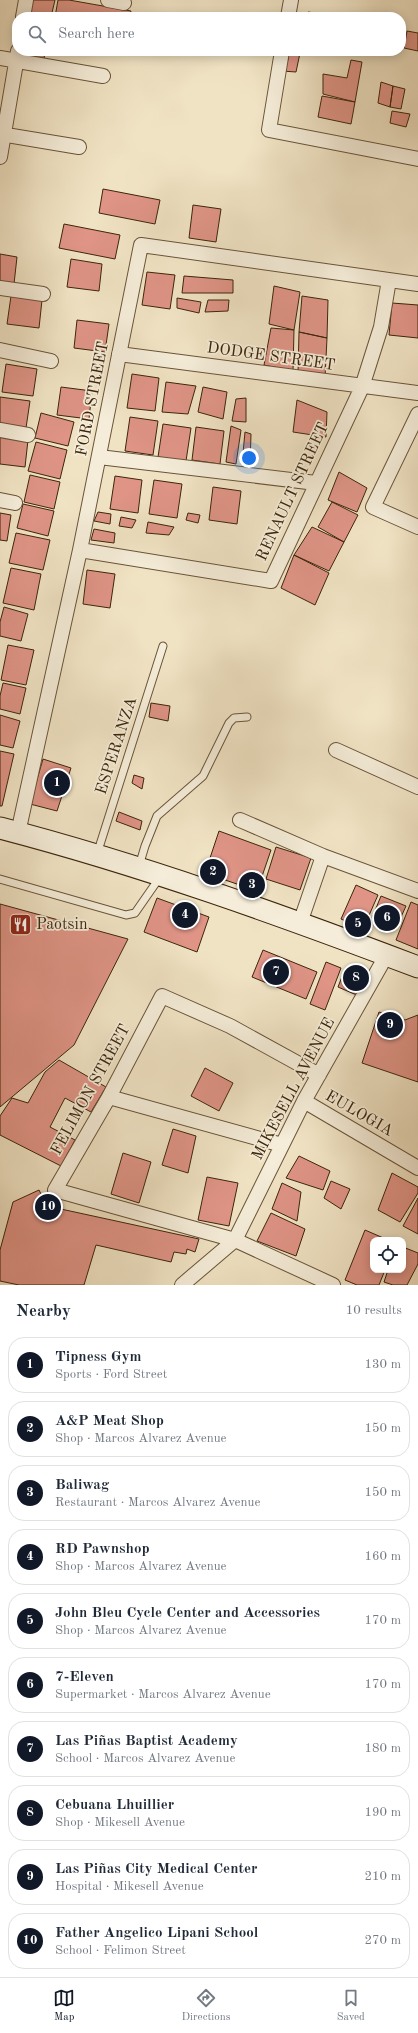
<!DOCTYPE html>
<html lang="en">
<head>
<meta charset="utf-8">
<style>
  :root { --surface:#fff; --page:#f2f2f3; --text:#1f2937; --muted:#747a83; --line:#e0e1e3; --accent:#111827 }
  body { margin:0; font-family:"Old Standard TT",serif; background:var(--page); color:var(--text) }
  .controls { position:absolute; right:12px; bottom:12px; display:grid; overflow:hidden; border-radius:8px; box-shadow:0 2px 10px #0003 }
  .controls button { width:36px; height:36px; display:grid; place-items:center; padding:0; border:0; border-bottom:1px solid var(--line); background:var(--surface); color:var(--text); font:20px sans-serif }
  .you { position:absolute; left:249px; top:458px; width:14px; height:14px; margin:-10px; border:3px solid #fff; border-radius:50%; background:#1a73e8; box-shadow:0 0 0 6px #1a73e833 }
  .badge { display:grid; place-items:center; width:26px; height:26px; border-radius:50%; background:var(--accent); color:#fff; font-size:13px; font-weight:700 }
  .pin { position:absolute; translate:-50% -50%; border:2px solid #fff; box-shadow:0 1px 4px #0006 }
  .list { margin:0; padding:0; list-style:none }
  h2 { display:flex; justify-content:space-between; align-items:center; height:52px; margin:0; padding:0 16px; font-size:17px }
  h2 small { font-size:13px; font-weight:400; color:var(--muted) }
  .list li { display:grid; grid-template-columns:26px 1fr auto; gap:12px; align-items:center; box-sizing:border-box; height:56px; margin:0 8px 8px; padding:0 8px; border:1px solid var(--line); border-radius:16px }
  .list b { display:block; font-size:15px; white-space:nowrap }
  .list p { margin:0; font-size:13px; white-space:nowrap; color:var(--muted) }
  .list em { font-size:13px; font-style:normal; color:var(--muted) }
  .icon { flex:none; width:22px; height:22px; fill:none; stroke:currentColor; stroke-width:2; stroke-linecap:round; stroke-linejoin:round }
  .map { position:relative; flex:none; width:418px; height:1285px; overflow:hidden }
  .search { position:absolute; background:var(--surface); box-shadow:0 2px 10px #0003; left:12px; right:12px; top:12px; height:44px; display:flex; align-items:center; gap:10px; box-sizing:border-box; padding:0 14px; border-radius:16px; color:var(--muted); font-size:15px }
  .sheet { height:692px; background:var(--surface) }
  nav { display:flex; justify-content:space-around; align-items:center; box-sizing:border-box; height:56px; border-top:1px solid var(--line); background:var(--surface); font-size:11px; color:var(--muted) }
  nav a { display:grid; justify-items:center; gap:2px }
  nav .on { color:var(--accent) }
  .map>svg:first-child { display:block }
</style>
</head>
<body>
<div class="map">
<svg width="418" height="1285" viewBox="0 0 418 1285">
  <rect width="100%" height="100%" fill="#f0e3c4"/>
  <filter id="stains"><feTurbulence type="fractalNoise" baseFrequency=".005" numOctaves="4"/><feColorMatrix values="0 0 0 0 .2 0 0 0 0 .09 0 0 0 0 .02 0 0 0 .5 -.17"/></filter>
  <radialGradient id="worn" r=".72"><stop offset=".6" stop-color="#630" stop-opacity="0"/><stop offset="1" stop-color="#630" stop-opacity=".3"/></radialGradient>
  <path fill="#df9486" stroke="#3c250b" d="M32,0H55L51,17H29Z
    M58,0H69L131,11L129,17H55Z
    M308,12L322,14L321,17H308Z
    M407,31L418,33V51L404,48Z
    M24,51H45L44,59L23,55Z
    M289,51L300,53L296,72L282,71L281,59L288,60Z
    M351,60L362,62L355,102L323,94V74L347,78Z
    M381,82L393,86L390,107L378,103Z
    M393,86L405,89L401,109L390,107Z
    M322,96L355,102L351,124L318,117Z
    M392,111L410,114L406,127L390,123Z
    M103,189L160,200L155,224L99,213Z
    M193,205L221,209L216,242L189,238Z
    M64,224L120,235L115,259L59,248Z
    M0,254L17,257L14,284L0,283Z
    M71,259L102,264L99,291L67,287Z
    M147,272L175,275L170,309L142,305Z
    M184,276L233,280V293H182Z
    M274,286L300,292L294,330L269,324Z
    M11,296L42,300L39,328L7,324Z
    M302,296L328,300L327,338L299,332Z
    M177,298L201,302L199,313L177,308Z
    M208,300H229L228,311L205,312Z
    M392,303L418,305V338L389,335Z
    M77,320L109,324L105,352L74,348Z
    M271,328L294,330L293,371L264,365Z
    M299,332L327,338L325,378L298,373Z
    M6,364L37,369L33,396L2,392Z
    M132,374L159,378L155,411L127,408Z
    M166,382L196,386L188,414L162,412Z
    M61,387L92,391L89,419L57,415Z
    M203,387L227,392L223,419L198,412Z
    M0,397L30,401L26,428L0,425Z
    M246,398V422L232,421L236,399Z
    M297,400L327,412L326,437L293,432Z
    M41,413L74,422L68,446L35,438Z
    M130,417L158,421L153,455L125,451Z
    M163,424L191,428L186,461L158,457Z
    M231,426L241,430L236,464L226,462Z
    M196,427L224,431L220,464L192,460Z
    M245,432L251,434L250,465L242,463Z
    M0,436L28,440L25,467L0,464Z
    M36,442L67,450L60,479L28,471Z
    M339,472L367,488L357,512L328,500Z
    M30,475L60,482L54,509L24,502Z
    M115,476L142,480L138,513L110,509Z
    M154,480L182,484L177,518L149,514Z
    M213,487L241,491L237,524L209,520Z
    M332,502L358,515L344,542L318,527Z
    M23,504L54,511L48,536L17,528Z
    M98,512L111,514L110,524L94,521Z
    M0,513L11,515L7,541L0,540Z
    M188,513L200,515L198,523L186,520Z
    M121,517L136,520L132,528L119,526Z
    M148,522L174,527L169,535L146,533Z
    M312,527L344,542L329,571L294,555Z
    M94,529L115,533L114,543L91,540Z
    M16,533L50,540L43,570L9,563Z
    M294,555L329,573L315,605L281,588Z
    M11,568L41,574L34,610L3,603Z
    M87,570L115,574L110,608L83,604Z
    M4,607L28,614L21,641L0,636V622Z
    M8,645L34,650L26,685L1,680Z
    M3,683L26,688L20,714L0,709V696Z
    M151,703L170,706L168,721L149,717Z
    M0,715L20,721L13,748L0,745Z
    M0,751L14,754L2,806H0Z
    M43,759L71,768L57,811L30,804Z
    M134,775L144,778L142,789L132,783Z
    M119,812L142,821L140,830L116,821Z
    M219,831L271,850L257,891L205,873Z
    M276,847L311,858L300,890L266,879Z
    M356,885L378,895L363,929L341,919Z
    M381,896L406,906L396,928L372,918Z
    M157,898L209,917L197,952L144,932Z
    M411,902L418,905V949L396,940Z
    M0,904L128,939L74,1045L0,1107Z
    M263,950L317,972L306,999L252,977Z
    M326,962L341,968L325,1010L310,1004Z
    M345,969L367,979L359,996L338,987Z
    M379,1012L405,1020L418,1015V1082L362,1063Z
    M59,1060L106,1087L91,1112L65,1098L50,1127L75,1140L61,1166L0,1135V1116L12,1098L28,1103L45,1072Z
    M205,1068L233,1083L219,1111L191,1096Z
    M173,1129L196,1136L188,1173L162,1165Z
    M123,1153L151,1162L139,1203L111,1194Z
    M299,1156L330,1171L323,1190L286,1178Z
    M392,1173L418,1187V1193L400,1222L378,1210Z
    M207,1177L238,1183L229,1226L198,1220Z
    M331,1181L350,1189L341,1209L324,1198Z
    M282,1183L301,1192L297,1221L272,1209Z
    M39,1190L47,1206L199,1239L195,1252L187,1249L186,1254L174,1252L171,1262L96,1245L84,1285H19L0,1281V1250L13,1202Z
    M418,1198V1234L403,1226Z
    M271,1213L305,1229L296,1256L257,1241Z
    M365,1230L388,1240H373V1270H385L379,1285H357L345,1280Z
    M403,1247L418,1253V1264L407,1285H393L384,1282L388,1270H403Z"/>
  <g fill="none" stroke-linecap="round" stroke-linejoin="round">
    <defs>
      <path id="lane" d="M97,854L163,646
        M139,866L145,846L157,816L203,776L229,723L234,718L247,717
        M0,879L126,915L135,913L160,877"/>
      <path id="street" d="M108,0L124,3
        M23,17L26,0
        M288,17L291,0
        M282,51L269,130L418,159
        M0,58L103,76
        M0,134L79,147
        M0,157L18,51
        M0,288L43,294
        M0,350L51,361
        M119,354L418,393
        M418,414L373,507L418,527
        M0,430L28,435
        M99,457L316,483
        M0,500L15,503
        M80,550L271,581L362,387L381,327L389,280
        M336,750L418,787
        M240,820L323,856L418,891
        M18,833L80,550L141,245L418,284
        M300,923L323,856
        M319,1075L230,1026L162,996L109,1097L55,1190L235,1240L333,1285
        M109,1097L282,1145
        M304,1101L418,1168
        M182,1285L235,1240L304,1101L386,956"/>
      <path id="secondary" d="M0,828C142,865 281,915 418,967"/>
    </defs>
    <use href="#lane" stroke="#695439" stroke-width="9"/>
    <use href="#street" stroke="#695439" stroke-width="16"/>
    <use href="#secondary" stroke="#3c250b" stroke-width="23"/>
    <use href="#lane" stroke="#f5edd9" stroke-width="7"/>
    <use href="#street" stroke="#f5edd9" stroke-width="14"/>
    <use href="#secondary" stroke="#f5edd9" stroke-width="21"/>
  </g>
  <defs>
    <symbol id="restaurant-square" viewBox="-11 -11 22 22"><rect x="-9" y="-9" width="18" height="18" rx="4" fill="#8f2418" stroke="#f5edd9"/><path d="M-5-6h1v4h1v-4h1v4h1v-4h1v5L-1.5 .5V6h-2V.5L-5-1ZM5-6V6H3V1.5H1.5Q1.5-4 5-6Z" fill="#fff"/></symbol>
  </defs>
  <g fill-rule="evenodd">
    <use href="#restaurant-square" x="8" y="912" width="25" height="25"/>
  </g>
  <g text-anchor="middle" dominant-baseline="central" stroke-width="3.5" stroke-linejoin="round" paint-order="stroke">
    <g font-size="16" fill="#3c250b" stroke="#f5edd9">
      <text transform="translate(271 357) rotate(8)">DODGE STREET</text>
      <text transform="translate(93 399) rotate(-79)">FORD STREET</text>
      <text transform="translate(293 492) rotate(-65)">RENAULT STREET</text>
      <text transform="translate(117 746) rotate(-72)">ESPERANZA</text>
      <text transform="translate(294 1089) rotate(-62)">MIKESELL AVENUE</text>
      <text transform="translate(91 1090) rotate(-61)">FELIMON STREET</text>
      <text transform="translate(359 1114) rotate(30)">EULOGIA</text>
    </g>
    <g font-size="16" fill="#3c250b" stroke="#f5edd9" text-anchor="start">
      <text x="36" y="925">Paotsin</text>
    </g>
  </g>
  <rect width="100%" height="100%" filter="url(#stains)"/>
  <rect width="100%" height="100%" fill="url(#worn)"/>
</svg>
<div class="controls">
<button><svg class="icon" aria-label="locate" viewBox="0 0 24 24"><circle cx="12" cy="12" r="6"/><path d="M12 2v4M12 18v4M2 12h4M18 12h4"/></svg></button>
</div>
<div class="you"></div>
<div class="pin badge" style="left:57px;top:783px">1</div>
<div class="pin badge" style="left:213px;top:872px">2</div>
<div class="pin badge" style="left:252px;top:885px">3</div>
<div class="pin badge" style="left:185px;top:915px">4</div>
<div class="pin badge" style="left:358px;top:924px">5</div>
<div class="pin badge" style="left:387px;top:918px">6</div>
<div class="pin badge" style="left:276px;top:972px">7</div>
<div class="pin badge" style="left:356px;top:978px">8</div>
<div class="pin badge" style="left:390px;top:1025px">9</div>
<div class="pin badge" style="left:48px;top:1207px">10</div>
<div class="search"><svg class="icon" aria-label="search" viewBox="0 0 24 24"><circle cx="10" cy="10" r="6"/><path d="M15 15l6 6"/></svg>Search here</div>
</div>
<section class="sheet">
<h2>Nearby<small>10 results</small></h2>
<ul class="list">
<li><span class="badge">1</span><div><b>Tipness Gym</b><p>Sports · Ford Street</p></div><em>130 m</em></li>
<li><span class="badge">2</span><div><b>A&amp;P Meat Shop</b><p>Shop · Marcos Alvarez Avenue</p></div><em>150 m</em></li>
<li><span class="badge">3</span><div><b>Baliwag</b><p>Restaurant · Marcos Alvarez Avenue</p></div><em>150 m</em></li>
<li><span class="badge">4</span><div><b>RD Pawnshop</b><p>Shop · Marcos Alvarez Avenue</p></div><em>160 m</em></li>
<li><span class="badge">5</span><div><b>John Bleu Cycle Center and Accessories</b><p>Shop · Marcos Alvarez Avenue</p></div><em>170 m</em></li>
<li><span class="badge">6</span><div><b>7-Eleven</b><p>Supermarket · Marcos Alvarez Avenue</p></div><em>170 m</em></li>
<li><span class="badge">7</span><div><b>Las Piñas Baptist Academy</b><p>School · Marcos Alvarez Avenue</p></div><em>180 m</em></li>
<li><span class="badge">8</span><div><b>Cebuana Lhuillier</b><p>Shop · Mikesell Avenue</p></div><em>190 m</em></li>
<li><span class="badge">9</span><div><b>Las Piñas City Medical Center</b><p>Hospital · Mikesell Avenue</p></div><em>210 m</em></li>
<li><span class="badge">10</span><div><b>Father Angelico Lipani School</b><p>School · Felimon Street</p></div><em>270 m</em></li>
</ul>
</section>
<nav>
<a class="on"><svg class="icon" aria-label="map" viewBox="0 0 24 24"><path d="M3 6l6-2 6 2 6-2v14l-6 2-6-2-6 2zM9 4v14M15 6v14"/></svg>Map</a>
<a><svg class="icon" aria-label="directions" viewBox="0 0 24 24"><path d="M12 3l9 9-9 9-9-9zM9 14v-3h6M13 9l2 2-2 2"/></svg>Directions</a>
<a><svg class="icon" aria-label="saved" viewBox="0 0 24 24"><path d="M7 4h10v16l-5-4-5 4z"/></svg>Saved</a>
</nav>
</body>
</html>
